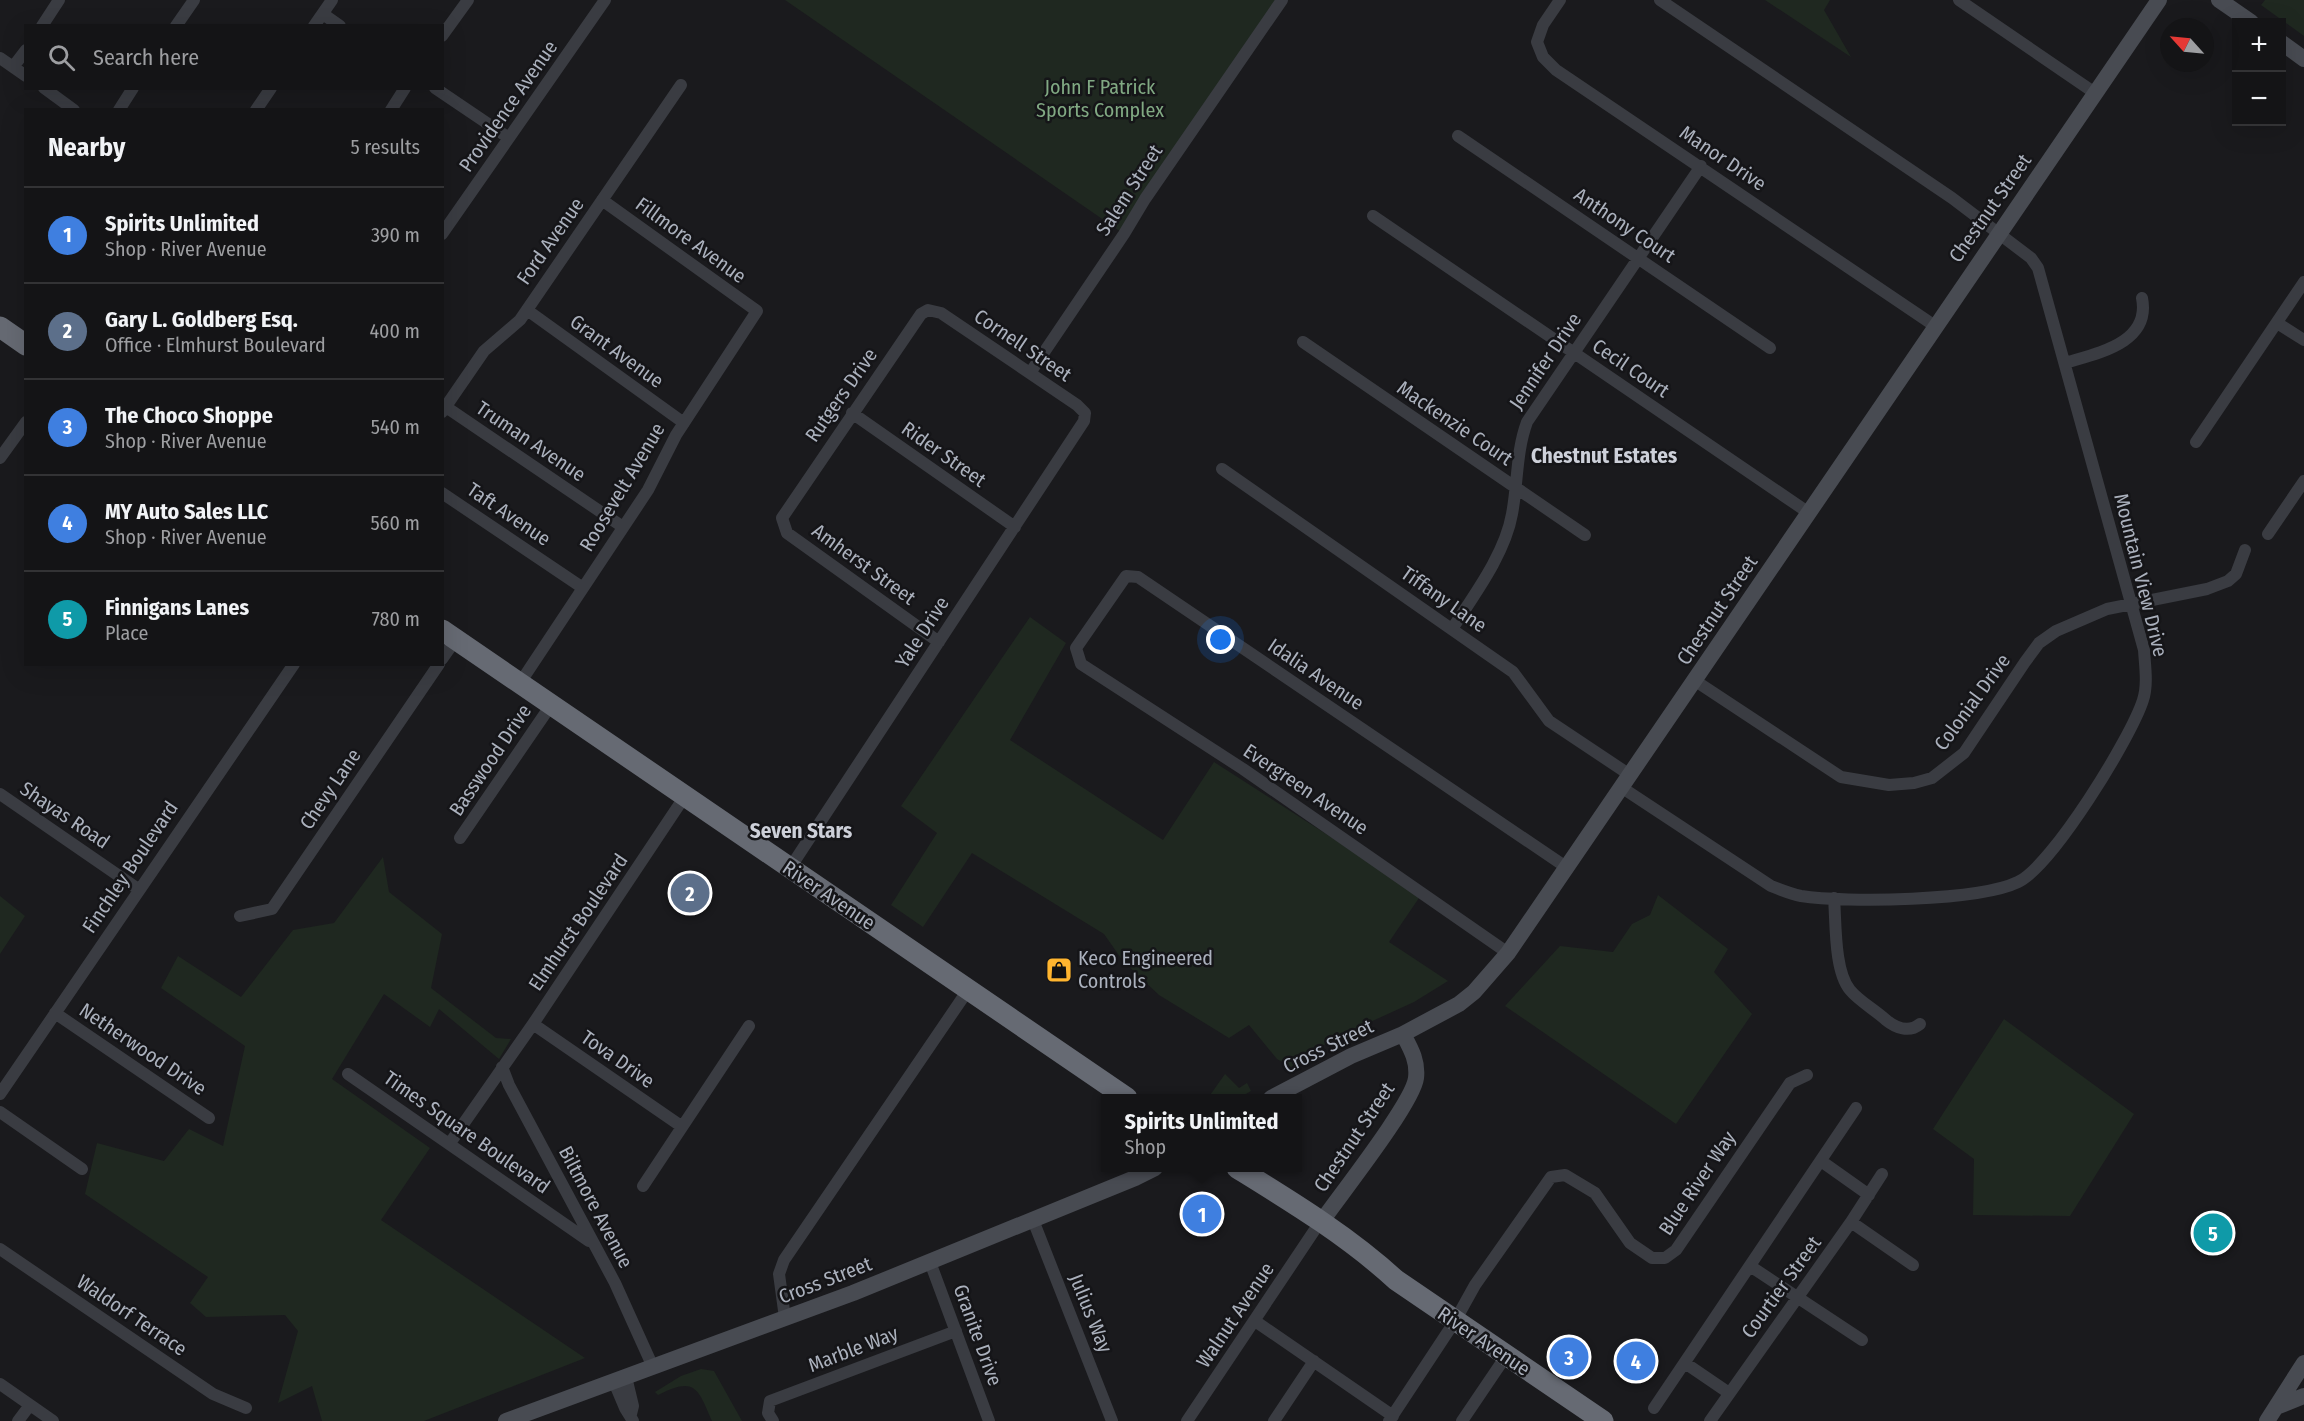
<!DOCTYPE html>
<html lang="en">
<head>
<meta charset="utf-8">
<style>
  :root { --surface:#141416; --page:#1d1d1f; --text:#f1f3f6; --muted:#9d9ea1; --line:#333335; --accent:#1a73e8 }
  body { margin:0; font-family:"Fira Sans Condensed",sans-serif; background:var(--page); color:var(--text) }
  .controls { position:absolute; right:18px; top:18px; display:grid; overflow:hidden; border-radius:0px; box-shadow:0 6px 24px #0002 }
  .controls button { width:54px; height:54px; display:grid; place-items:center; padding:0; border:0; border-bottom:2px solid var(--line); background:var(--surface); color:var(--text); font:30px sans-serif }
  .compass { position:absolute; left:2160px; top:18px; width:54px; height:54px; border-radius:50%; background:var(--surface); box-shadow:0 6px 24px #0002; rotate:297deg }
  .you { position:absolute; left:1221px; top:640px; width:21px; height:21px; margin:-15px; border:4px solid #fff; border-radius:50%; background:#1a73e8; box-shadow:0 0 0 9px #1a73e833 }
  .badge { display:grid; place-items:center; width:39px; height:39px; border-radius:50%; background:var(--accent); color:#fff; font-size:20px; font-weight:700 }
  .pin { position:absolute; translate:-50% -50%; border:3px solid #fff; box-shadow:0 2px 6px #0006 }
  .popup { position:absolute; left:1101px; top:1094px; width:201px; height:78px; box-sizing:border-box; display:grid; place-content:center; border-radius:0px; background:var(--surface); filter:drop-shadow(0 2px 4px #0005); font-size:20px; white-space:nowrap; color:var(--muted) }
  .popup b { font-size:22px; color:var(--text) }
  .popup::after { content:''; position:absolute; left:50%; top:100%; margin-left:-12px; border:12px solid transparent; border-top-color:var(--surface) }
  .list { margin:0; padding:0; list-style:none }
  h2 { display:flex; justify-content:space-between; align-items:center; height:78px; margin:0; padding:0 24px; font-size:26px }
  h2 small { font-size:20px; font-weight:400; color:var(--muted) }
  .list li { display:grid; grid-template-columns:39px 1fr auto; gap:18px; align-items:center; box-sizing:border-box; height:96px; padding:0 24px; border-top:2px solid var(--line) }
  .list b { display:block; font-size:22px; white-space:nowrap }
  .list p { margin:0; font-size:20px; white-space:nowrap; color:var(--muted) }
  .list em { font-size:20px; font-style:normal; color:var(--muted) }
  .icon { flex:none; width:33px; height:33px; fill:none; stroke:currentColor; stroke-width:2; stroke-linecap:round; stroke-linejoin:round }
  .map { position:relative; flex:none; width:2304px; height:1421px; overflow:hidden }
  .search { position:absolute; background:var(--surface); box-shadow:0 6px 24px #0002; left:24px; top:24px; width:420px; height:66px; display:flex; align-items:center; gap:15px; box-sizing:border-box; padding:0 21px; border-radius:0px; color:var(--muted); font-size:22px }
  .panel { position:absolute; background:var(--surface); box-shadow:0 6px 24px #0002; left:24px; top:108px; width:420px; height:558px; border-radius:0px }
  .map>svg:first-child { display:block }
</style>
</head>
<body>
<div class="map">
<svg width="2304" height="1421" viewBox="0 0 2304 1421">
  <rect width="100%" height="100%" fill="#1a1a1d"/>
  <path fill="#1f2820" d="M785,0H1283L1124,234Z
    M1765,0H1830L1824,10L1851,57Z
    M2265,0H2304V36L2261,5Z
    M1030,617L1066,643L1010,740L1163,840L1214,762L1421,895L1389,942L1448,981L1414,1002L1333,1039L1291,1067L1277,1059L1249,1025L1229,1038L1159,995L1123,961L1104,934L972,853L923,927L891,905L937,833L901,806Z
    M383,857L389,892L442,934L431,988L496,1038L511,1039L499,1059L439,1009L430,1027L384,994L332,1079L430,1148L381,1220L585,1358L424,1421H322L312,1386L278,1403L298,1331L285,1315L206,1317L190,1303L208,1277L85,1194L97,1143L164,1161L189,1129L223,1146L245,1046L161,988L178,956L241,997L293,930L334,923Z
    M1658,895L1728,949L1714,972L1752,1014L1676,1124L1505,1006L1560,946L1613,952L1632,924L1650,915Z
    M0,896L25,916L0,954Z
    M2004,1019L2134,1114L2070,1216L1973,1215L1974,1159L1933,1129Z
    M1225,1074L1239,1088L1247,1083L1251,1091L1239,1098H1208Z
    M701,1369L714,1371L742,1421H712C698,1388 695,1376 658,1395L655,1392L681,1376Z"/>
  <g fill="none" stroke-linecap="round" stroke-linejoin="round">
    <path stroke="#3a3c42" stroke-width="12" d="M1560,0L1543,25L1537,42L1543,57L1556,70L1935,326
      M1959,0L2095,93
      M323,14L340,26
      M42,26L59,0
      M176,26L194,0
      M314,26L332,0
      M442,36L468,0
      M0,58L26,76
      M13,67L26,50
      M44,88L74,110
      M435,88L509,138
      M119,110L133,88
      M256,110L271,88
      M391,110L405,88
      M1458,136L1770,348
      M1373,216L1809,513
      M442,234L605,0
      M527,310L684,423
      M2277,323L2304,340
      M1303,342L1585,535
      M2065,363C2098,353 2151,343 2142,298
      M1030,373L1124,234L1145,199L1282,0
      M446,407L623,527
      M442,412L484,351L520,320L681,85
      M852,413L1015,527
      M2196,442L2304,282
      M0,458L26,422
      M1222,469L1513,672L1549,721L1630,775
      M442,493L583,588
      M2268,534L2304,481
      M1452,629C1474,595 1505,554 1512,514C1518,482 1516,452 1527,422L1701,166
      M442,659L456,639
      M1694,680L1841,777L1889,785L1914,783L1932,778L1964,753L2025,662L2039,643L2056,631L2107,609L2207,589L2228,581L2236,574L2245,550
      M520,683L648,490L676,435L757,311L602,200
      M1621,787L1771,886C1781,890 1791,894 1801,896C1846,903 1979,901 2018,882C2052,866 2131,738 2143,700C2148,685 2145,666 2144,650L2038,268L2031,258L1952,198L1660,0
      M0,794L138,889
      M460,838L551,705
      M790,868C888,719 986,570 1084,421L1085,413L1077,405L941,313L928,310L921,314L782,518L787,533L939,642
      M1834,898C1836,922 1834,971 1850,990C1859,1001 1875,1010 1886,1020C1896,1028 1909,1033 1920,1024
      M240,916L272,909L439,664
      M1508,953L1243,769L1081,664L1076,648L1126,576L1138,577L1566,867
      M55,1013L209,1118
      M533,1024L681,1126
      M502,1067L509,1085L615,1283L653,1367
      M348,1074L589,1241
      M0,1094L294,664
      M0,1112L82,1169
      M450,1143L533,1024L685,796
      M1821,1161L1869,1195
      M643,1186L749,1026
      M1033,1220L1112,1421
      M1851,1222L1913,1265
      M0,1249L213,1394L246,1408
      M930,1262L989,1421
      M1750,1266L1862,1340
      M785,1318L779,1274L784,1260L968,990
      M1255,1321L1393,1416
      M1685,1363L1729,1393
      M626,1377L633,1406L631,1414
      M614,1382L625,1408L633,1421
      M0,1384L53,1421
      M1654,1408L1856,1108
      M18,1421L30,1405
      M773,1421L768,1413L770,1401L956,1331
      M1187,1421L1314,1231
      M1274,1421L1314,1361
      M1389,1421L1455,1321L1475,1285L1551,1177L1565,1175L1595,1193L1630,1243L1652,1258H1665L1676,1250L1790,1083L1807,1075
      M1462,1421L1506,1356
      M1710,1421L1851,1222L1882,1174"/>
    <path stroke="#484b52" stroke-width="16" d="M2219,0L2251,22
      M2282,43L2304,59
      M1271,1098L1351,1056L1403,1034
      M1322,1221C1340,1195 1413,1103 1416,1078C1418,1061 1411,1049 1403,1034L1459,1004L1474,992L1508,953L2159,0
      M2276,1407L2304,1396
      M506,1421L853,1293L1135,1178L1155,1168
      M2267,1421L2304,1363"/>
    <path stroke="#666a73" stroke-width="21" d="M0,327L26,345
      M442,630L1127,1098
      M1237,1168C1292,1202 1348,1236 1396,1280L1603,1421"/>
  </g>
  <defs>
    <symbol id="shop-square" viewBox="-11 -11 22 22"><rect x="-9" y="-9" width="18" height="18" rx="4" fill="#ffb52f" stroke="#151518"/><path d="M-5-2.5h2.3a2.7 3.5 0 0 1 5.4 0H5L5.5 6h-11ZM-1.5-2.5h3a1.5 2.3 0 0 0-3 0Z" fill="#111"/></symbol>
  </defs>
  <g fill-rule="evenodd">
    <use href="#shop-square" x="1044" y="955" width="30" height="30"/>
  </g>
  <g text-anchor="middle" dominant-baseline="central" stroke-width="5" stroke-linejoin="round" paint-order="stroke">
    <g font-size="20" fill="#81a983" stroke="#151518">
      <text x="1100" y="87">John F Patrick<tspan x="1100" dy="23">Sports Complex</tspan></text>
    </g>
    <g font-size="20" fill="#abb1bd" stroke="#151518">
      <text transform="translate(508 106) rotate(-55)">Providence Avenue</text>
      <text transform="translate(1723 158) rotate(34)">Manor Drive</text>
      <text transform="translate(1129 190) rotate(-57)">Salem Street</text>
      <text transform="translate(1990 208) rotate(-55)">Chestnut Street</text>
      <text transform="translate(1625 225) rotate(34)">Anthony Court</text>
      <text transform="translate(691 240) rotate(36)">Fillmore Avenue</text>
      <text transform="translate(550 241) rotate(-55)">Ford Avenue</text>
      <text transform="translate(1023 345) rotate(34)">Cornell Street</text>
      <text transform="translate(617 351) rotate(36)">Grant Avenue</text>
      <text transform="translate(1545 361) rotate(-56)">Jennifer Drive</text>
      <text transform="translate(1631 368) rotate(34)">Cecil Court</text>
      <text transform="translate(841 395) rotate(-55)">Rutgers Drive</text>
      <text transform="translate(1455 423) rotate(34)">Mackenzie Court</text>
      <text transform="translate(531 441) rotate(34)">Truman Avenue</text>
      <text transform="translate(944 454) rotate(35)">Rider Street</text>
      <text transform="translate(622 487) rotate(-59)">Roosevelt Avenue</text>
      <text transform="translate(509 514) rotate(34)">Taft Avenue</text>
      <text transform="translate(864 564) rotate(36)">Amherst Street</text>
      <text transform="translate(2141 575) rotate(76)">Mountain View Drive</text>
      <text transform="translate(1444 599) rotate(35)">Tiffany Lane</text>
      <text transform="translate(1717 610) rotate(-56)">Chestnut Street</text>
      <text transform="translate(922 632) rotate(-57)">Yale Drive</text>
      <text transform="translate(1316 674) rotate(34)">Idalia Avenue</text>
      <text transform="translate(1972 702) rotate(-54)">Colonial Drive</text>
      <text transform="translate(490 760) rotate(-56)">Basswood Drive</text>
      <text transform="translate(330 789) rotate(-56)">Chevy Lane</text>
      <text transform="translate(1306 789) rotate(34)">Evergreen Avenue</text>
      <text transform="translate(65 815) rotate(34)">Shayas Road</text>
      <text transform="translate(130 867) rotate(-56)">Finchley Boulevard</text>
      <text transform="translate(829 895) rotate(34)">River Avenue</text>
      <text transform="translate(578 922) rotate(-56)">Elmhurst Boulevard</text>
      <text transform="translate(1328 1046) rotate(-26)">Cross Street</text>
      <text transform="translate(143 1049) rotate(34)">Netherwood Drive</text>
      <text transform="translate(618 1059) rotate(35)">Tova Drive</text>
      <text transform="translate(467 1132) rotate(35)">Times Square Boulevard</text>
      <text transform="translate(1354 1137) rotate(-56)">Chestnut Street</text>
      <text transform="translate(1697 1183) rotate(-56)">Blue River Way</text>
      <text transform="translate(596 1207) rotate(62)">Biltmore Avenue</text>
      <text transform="translate(825 1280) rotate(-21)">Cross Street</text>
      <text transform="translate(1781 1287) rotate(-54)">Courtier Street</text>
      <text transform="translate(1091 1313) rotate(68)">Julius Way</text>
      <text transform="translate(132 1315) rotate(34)">Waldorf Terrace</text>
      <text transform="translate(1235 1315) rotate(-56)">Walnut Avenue</text>
      <text transform="translate(978 1335) rotate(70)">Granite Drive</text>
      <text transform="translate(1484 1341) rotate(34)">River Avenue</text>
      <text transform="translate(853 1349) rotate(-21)">Marble Way</text>
    </g>
    <g font-size="20" fill="#abb1bd" stroke="#151518" text-anchor="start">
      <text x="1078" y="958">Keco Engineered<tspan x="1078" dy="23">Controls</tspan></text>
    </g>
    <g font-size="21" font-weight="bold" fill="#cdd0d9" stroke="#151518">
      <text x="1604" y="456">Chestnut Estates</text>
      <text x="801" y="831">Seven Stars</text>
    </g>
  </g>
</svg>
<div class="controls">
<button>+</button>
<button>−</button>
</div>
<svg class="compass" viewBox="-18 -18 36 36"><path d="M0-13l5 13h-10z" fill="#e53935"/><path d="M0 13l5-13h-10z" fill="#9d9ea1"/></svg>
<div class="you"></div>
<div class="pin badge" style="left:1202px;top:1214px;background:#3f7fe0">1</div>
<div class="popup"><b>Spirits Unlimited</b>Shop</div>
<div class="pin badge" style="left:690px;top:893px;background:#5c6f8a">2</div>
<div class="pin badge" style="left:1569px;top:1357px;background:#3f7fe0">3</div>
<div class="pin badge" style="left:1636px;top:1361px;background:#3f7fe0">4</div>
<div class="pin badge" style="left:2213px;top:1233px;background:#0f9aa8">5</div>
<div class="search"><svg class="icon" aria-label="search" viewBox="0 0 24 24"><circle cx="10" cy="10" r="6"/><path d="M15 15l6 6"/></svg>Search here</div>
<section class="panel">
<h2>Nearby<small>5 results</small></h2>
<ul class="list">
<li><span class="badge" style="background:#3f7fe0">1</span><div><b>Spirits Unlimited</b><p>Shop · River Avenue</p></div><em>390 m</em></li>
<li><span class="badge" style="background:#5c6f8a">2</span><div><b>Gary L. Goldberg Esq.</b><p>Office · Elmhurst Boulevard</p></div><em>400 m</em></li>
<li><span class="badge" style="background:#3f7fe0">3</span><div><b>The Choco Shoppe</b><p>Shop · River Avenue</p></div><em>540 m</em></li>
<li><span class="badge" style="background:#3f7fe0">4</span><div><b>MY Auto Sales LLC</b><p>Shop · River Avenue</p></div><em>560 m</em></li>
<li><span class="badge" style="background:#0f9aa8">5</span><div><b>Finnigans Lanes</b><p>Place</p></div><em>780 m</em></li>
</ul>
</section>
</div>
</body>
</html>
